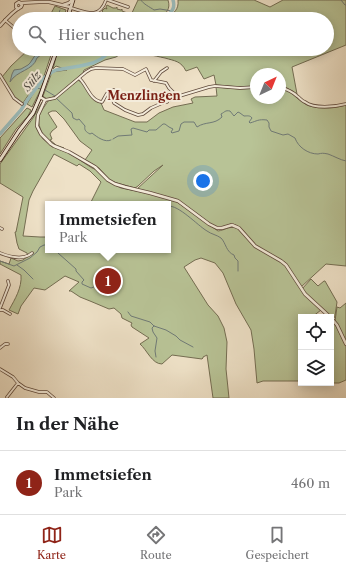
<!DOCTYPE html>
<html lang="de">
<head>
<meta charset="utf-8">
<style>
  :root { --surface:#fff; --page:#f6f6f6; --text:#202124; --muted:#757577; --line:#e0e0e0; --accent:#8f2418 }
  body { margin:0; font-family:"Libre Caslon Text",serif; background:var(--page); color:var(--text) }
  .controls { position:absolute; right:12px; bottom:12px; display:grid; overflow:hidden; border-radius:0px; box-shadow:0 2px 10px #0003 }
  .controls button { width:36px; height:36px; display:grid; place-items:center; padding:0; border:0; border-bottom:1px solid var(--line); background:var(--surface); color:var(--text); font:20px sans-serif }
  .compass { position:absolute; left:250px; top:68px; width:36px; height:36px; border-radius:50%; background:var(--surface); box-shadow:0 2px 10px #0003; rotate:43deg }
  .you { position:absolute; left:203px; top:181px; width:14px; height:14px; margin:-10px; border:3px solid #fff; border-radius:50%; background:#1a73e8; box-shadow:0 0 0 6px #1a73e833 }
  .badge { display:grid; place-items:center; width:26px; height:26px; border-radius:50%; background:var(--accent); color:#fff; font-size:13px; font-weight:700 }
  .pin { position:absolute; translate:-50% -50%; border:2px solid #fff; box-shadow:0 1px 4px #0006 }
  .popup { position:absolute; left:45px; top:201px; width:126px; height:52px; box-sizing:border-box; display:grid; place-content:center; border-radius:0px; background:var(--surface); filter:drop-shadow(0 1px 3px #0005); font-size:13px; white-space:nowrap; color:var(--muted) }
  .popup b { font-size:15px; color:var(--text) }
  .popup::after { content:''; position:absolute; left:50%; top:100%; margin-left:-8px; border:8px solid transparent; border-top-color:var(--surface) }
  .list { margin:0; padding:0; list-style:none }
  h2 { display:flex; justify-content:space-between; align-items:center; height:52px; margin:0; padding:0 16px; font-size:17px }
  h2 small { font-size:13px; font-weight:400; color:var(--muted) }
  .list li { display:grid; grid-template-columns:26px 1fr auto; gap:12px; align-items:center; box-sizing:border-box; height:64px; padding:0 16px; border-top:1px solid var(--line) }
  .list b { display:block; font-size:15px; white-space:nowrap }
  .list p { margin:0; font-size:13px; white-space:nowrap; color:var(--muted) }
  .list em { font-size:13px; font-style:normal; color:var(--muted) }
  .icon { flex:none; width:22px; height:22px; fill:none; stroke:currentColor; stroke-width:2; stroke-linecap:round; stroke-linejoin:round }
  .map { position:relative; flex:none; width:346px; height:398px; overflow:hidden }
  .search { position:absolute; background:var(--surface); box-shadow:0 2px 10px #0003; left:12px; right:12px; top:12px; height:44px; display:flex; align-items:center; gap:10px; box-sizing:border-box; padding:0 14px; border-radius:22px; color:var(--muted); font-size:15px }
  .sheet { height:116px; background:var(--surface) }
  nav { display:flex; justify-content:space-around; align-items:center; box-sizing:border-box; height:56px; border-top:1px solid var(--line); background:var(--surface); font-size:11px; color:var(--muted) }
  nav a { display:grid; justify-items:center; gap:2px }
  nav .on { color:var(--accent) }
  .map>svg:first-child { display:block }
</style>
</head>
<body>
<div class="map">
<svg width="346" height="398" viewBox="0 0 346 398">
  <rect width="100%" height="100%" fill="#eee1c7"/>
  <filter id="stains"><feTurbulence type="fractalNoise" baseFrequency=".005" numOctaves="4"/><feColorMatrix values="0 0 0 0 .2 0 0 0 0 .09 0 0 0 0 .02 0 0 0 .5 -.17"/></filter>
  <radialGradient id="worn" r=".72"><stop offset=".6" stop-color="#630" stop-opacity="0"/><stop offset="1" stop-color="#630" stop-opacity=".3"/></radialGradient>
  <path fill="#b8c396" stroke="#746d52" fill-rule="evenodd" d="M138,0H168C171,9 166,13 160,19H109L102,11L105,8L107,9L106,7L107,5L113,8H116L117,7V9L121,10L122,9V11L130,14L129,15H131Z
    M178,0H254L270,7L283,0H346V45L292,67L297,94L287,88L280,86V74H256V86L240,87L216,85L214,75L204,79L197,67L186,71C181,61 175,61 165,58C159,57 154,55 148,55L146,52L148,49H327V19H167C174,12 179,10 178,0Z
    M55,6L66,10L63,19H48Z
    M29,49H53L44,76L31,91L23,103L15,99L2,77L11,66Z
    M58,49H128L116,57L105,60L84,70L83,73L56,96L47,99L44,97L43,96L52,72L67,70L56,66L53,69Z
    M44,80L40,91L32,107L27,104L36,89Z
    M78,80C88,85 89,101 101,103L104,110L135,122H147L159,113L173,107L193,103L191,99L195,97L217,96L216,87L240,89L256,88V98H280V88C290,90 294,96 302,102C312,110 334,109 346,105V266L326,264L301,287L286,263L258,247L251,240L241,228L236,225L232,224L221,227H215L178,200L137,189L163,165L154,171L138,186L135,188L117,183L111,181L99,168L85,160L92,150L80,141L64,119L56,111H52L48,113L57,127L52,131L50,134L52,139L50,140L56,145L64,148C50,148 37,131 39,118C39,113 45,106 48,101L56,98Z
    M42,103L36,117L37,129L43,139L53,147L69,153L92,168L97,170L105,179L115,185L121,188L152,194L177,202L218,231C226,230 227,226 237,228L255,247L281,261L289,270L302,291L321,310L312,317H301V381H263L257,383L254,349L251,330L236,304L223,273L215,263L201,258L195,260L184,267L208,305L218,316L224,328L227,342L226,369L229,398H213L207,355L203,357V358L202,359L172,355L162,364C152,364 147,350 140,344L149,338L132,327L131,325L132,323L122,318L121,314L114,308L109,309L90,301L80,297L71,291H69L79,282L65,276L45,290L34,288L21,306L18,314L9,310C15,299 22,288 21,275L0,264V261L9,264L11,258L18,261L23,260L28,256L27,253L19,249L17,243L15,232H16L23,197L0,183V164L33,118L42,102ZM54,154L77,166L79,164L90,171L101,182L90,204H168V250H48V237H40L23,236L29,200L33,191Z
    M27,108L31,110L28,116L16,129L0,154V138Z
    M311,279L318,286L324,281H325L337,302L335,316L334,318H332L305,293L302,289Z
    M346,303V342L335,321L337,307L340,308Z
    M334,322L346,345V380L339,383H331V324Z"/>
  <path fill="#9bbcbc" stroke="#707a76" d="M43,49H45L42,54L37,58C33,71 17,70 10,82L12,74L14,70L21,69L28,65L30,63L36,54Z"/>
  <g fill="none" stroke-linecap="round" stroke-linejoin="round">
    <path stroke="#707a76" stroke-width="1" d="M141,0C143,4 150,7 154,10L160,9L172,11
      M341,0L345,5H346
      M55,19L58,16L60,10
      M36,88L41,89
      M45,90L55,96
      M56,98L72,113L73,118L77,120L79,119L85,126C84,130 86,132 90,134L92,133C97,137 105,143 111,140
      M113,139L118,136L132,135L131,129L133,128L147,132L149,130H156L163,124H165L169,127L173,129L171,132L172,133L179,131L181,124L184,122H194L197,127C206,121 214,125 222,117L221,114C225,112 225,110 230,111L234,116L238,112L240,113L244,116C247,116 250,115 252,118L249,122L250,123C257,121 258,119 267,120L269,123V127L271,131L283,135L288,134L295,138C298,147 308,154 318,154C322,153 323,153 328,154C334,156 340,160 346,161
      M168,206C179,205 197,225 207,231C211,234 217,235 221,238C226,243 226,252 234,255L235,258L238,261V271
      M58,253L76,269V271L84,280L82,282V284L91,288L94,287L95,286L98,289L102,290L110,295
      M0,261L14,266L30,258L37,252L40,247L44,245H48
      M17,265L24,270L33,279
      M128,312L131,316L150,322L154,326L166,330L176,336L180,340L193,347
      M154,326L152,328L153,332L157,338L155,351L156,357"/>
    <path stroke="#9bbcbc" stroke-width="3.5" d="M163,19C170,13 176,10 173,0
      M0,134L21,110L28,99L44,78L52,72L56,70L80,66L93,63L101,59L113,49"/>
    <defs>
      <path id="minor" d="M108,0L128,7
        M71,8C86,12 99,20 106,0
        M31,19L33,17
        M5,20L19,32
        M0,75L14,98L22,104
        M79,78C87,85 90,101 102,102C105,98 107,89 114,90L112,97L114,103L125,110L138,115L143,114L151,108L176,97L209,87L215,86L240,88L256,87
        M154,81L161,72L167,68
        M280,87C286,89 292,91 297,96C300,98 302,101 305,102C314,109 335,107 346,104
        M156,93L165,98L167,102
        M45,100L55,98L86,72L91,69L96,68L123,69L135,75L146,69L151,80L166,83L169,88L173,92V98
        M0,228L2,229
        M0,253C10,257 23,261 32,253
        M0,308L9,285L8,281
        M0,310H3L10,314
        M0,348L5,344H8
        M0,369L13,377L18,383L7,397
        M18,383L25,388L39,392H47L54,398"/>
      <path id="tertiary" d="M21,3L39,2H49L70,7
        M63,5L69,3L72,0
        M0,26C7,18 13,11 21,7L22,5L19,2L16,4V7L18,9
        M40,97L45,100L38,115L37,126L41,134L51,144L54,146L69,152L95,167L108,180L115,184L125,187L150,193L178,201L209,224L217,228H222L232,225L239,228L255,246L281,261L286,265L305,294L330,317
        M331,318L337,325L346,344"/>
      <path id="secondary" d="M67,19L73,0
        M0,160L19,131L33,113L40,97L57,49"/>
    </defs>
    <use href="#minor" stroke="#604a3c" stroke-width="3.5"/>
    <use href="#tertiary" stroke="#604a3c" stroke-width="4"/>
    <use href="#secondary" stroke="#30170d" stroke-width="4.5"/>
    <use href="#minor" stroke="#f4ecdb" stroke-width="2"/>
    <use href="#tertiary" stroke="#f4ecdb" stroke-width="2.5"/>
    <use href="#secondary" stroke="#f4ecdb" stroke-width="3"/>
  </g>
  <g text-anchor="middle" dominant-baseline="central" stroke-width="4" stroke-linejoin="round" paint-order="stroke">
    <g font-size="11" font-style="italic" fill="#55514a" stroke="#f4ecdb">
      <text transform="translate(32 81) rotate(-51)">Sülz</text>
    </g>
    <g font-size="12" font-weight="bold" fill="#7a1f14" stroke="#f4ecdb">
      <text x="144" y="95">Menzlingen</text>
    </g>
  </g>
  <rect width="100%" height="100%" filter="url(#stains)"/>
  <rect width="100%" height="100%" fill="url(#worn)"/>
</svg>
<div class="controls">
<button><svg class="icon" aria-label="locate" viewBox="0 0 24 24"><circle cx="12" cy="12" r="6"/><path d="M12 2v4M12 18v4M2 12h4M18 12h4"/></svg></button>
<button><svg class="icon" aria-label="layers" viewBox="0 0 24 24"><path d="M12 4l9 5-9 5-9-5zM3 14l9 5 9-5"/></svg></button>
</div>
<svg class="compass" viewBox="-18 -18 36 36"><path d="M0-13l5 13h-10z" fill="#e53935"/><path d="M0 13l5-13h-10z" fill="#757577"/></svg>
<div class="you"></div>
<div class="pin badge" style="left:108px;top:281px">1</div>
<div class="popup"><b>Immetsiefen</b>Park</div>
<div class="search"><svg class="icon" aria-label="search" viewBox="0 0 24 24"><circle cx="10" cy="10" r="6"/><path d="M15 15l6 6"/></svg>Hier suchen</div>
</div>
<section class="sheet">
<h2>In der Nähe<small></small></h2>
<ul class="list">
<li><span class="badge">1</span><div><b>Immetsiefen</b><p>Park</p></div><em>460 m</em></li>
</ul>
</section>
<nav>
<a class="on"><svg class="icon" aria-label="map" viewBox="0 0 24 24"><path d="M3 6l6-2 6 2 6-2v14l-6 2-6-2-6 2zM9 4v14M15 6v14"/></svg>Karte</a>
<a><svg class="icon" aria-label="directions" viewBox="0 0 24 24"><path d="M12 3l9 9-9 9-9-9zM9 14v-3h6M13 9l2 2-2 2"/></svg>Route</a>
<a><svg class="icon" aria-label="saved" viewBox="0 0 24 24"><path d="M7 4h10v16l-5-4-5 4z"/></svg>Gespeichert</a>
</nav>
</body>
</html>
